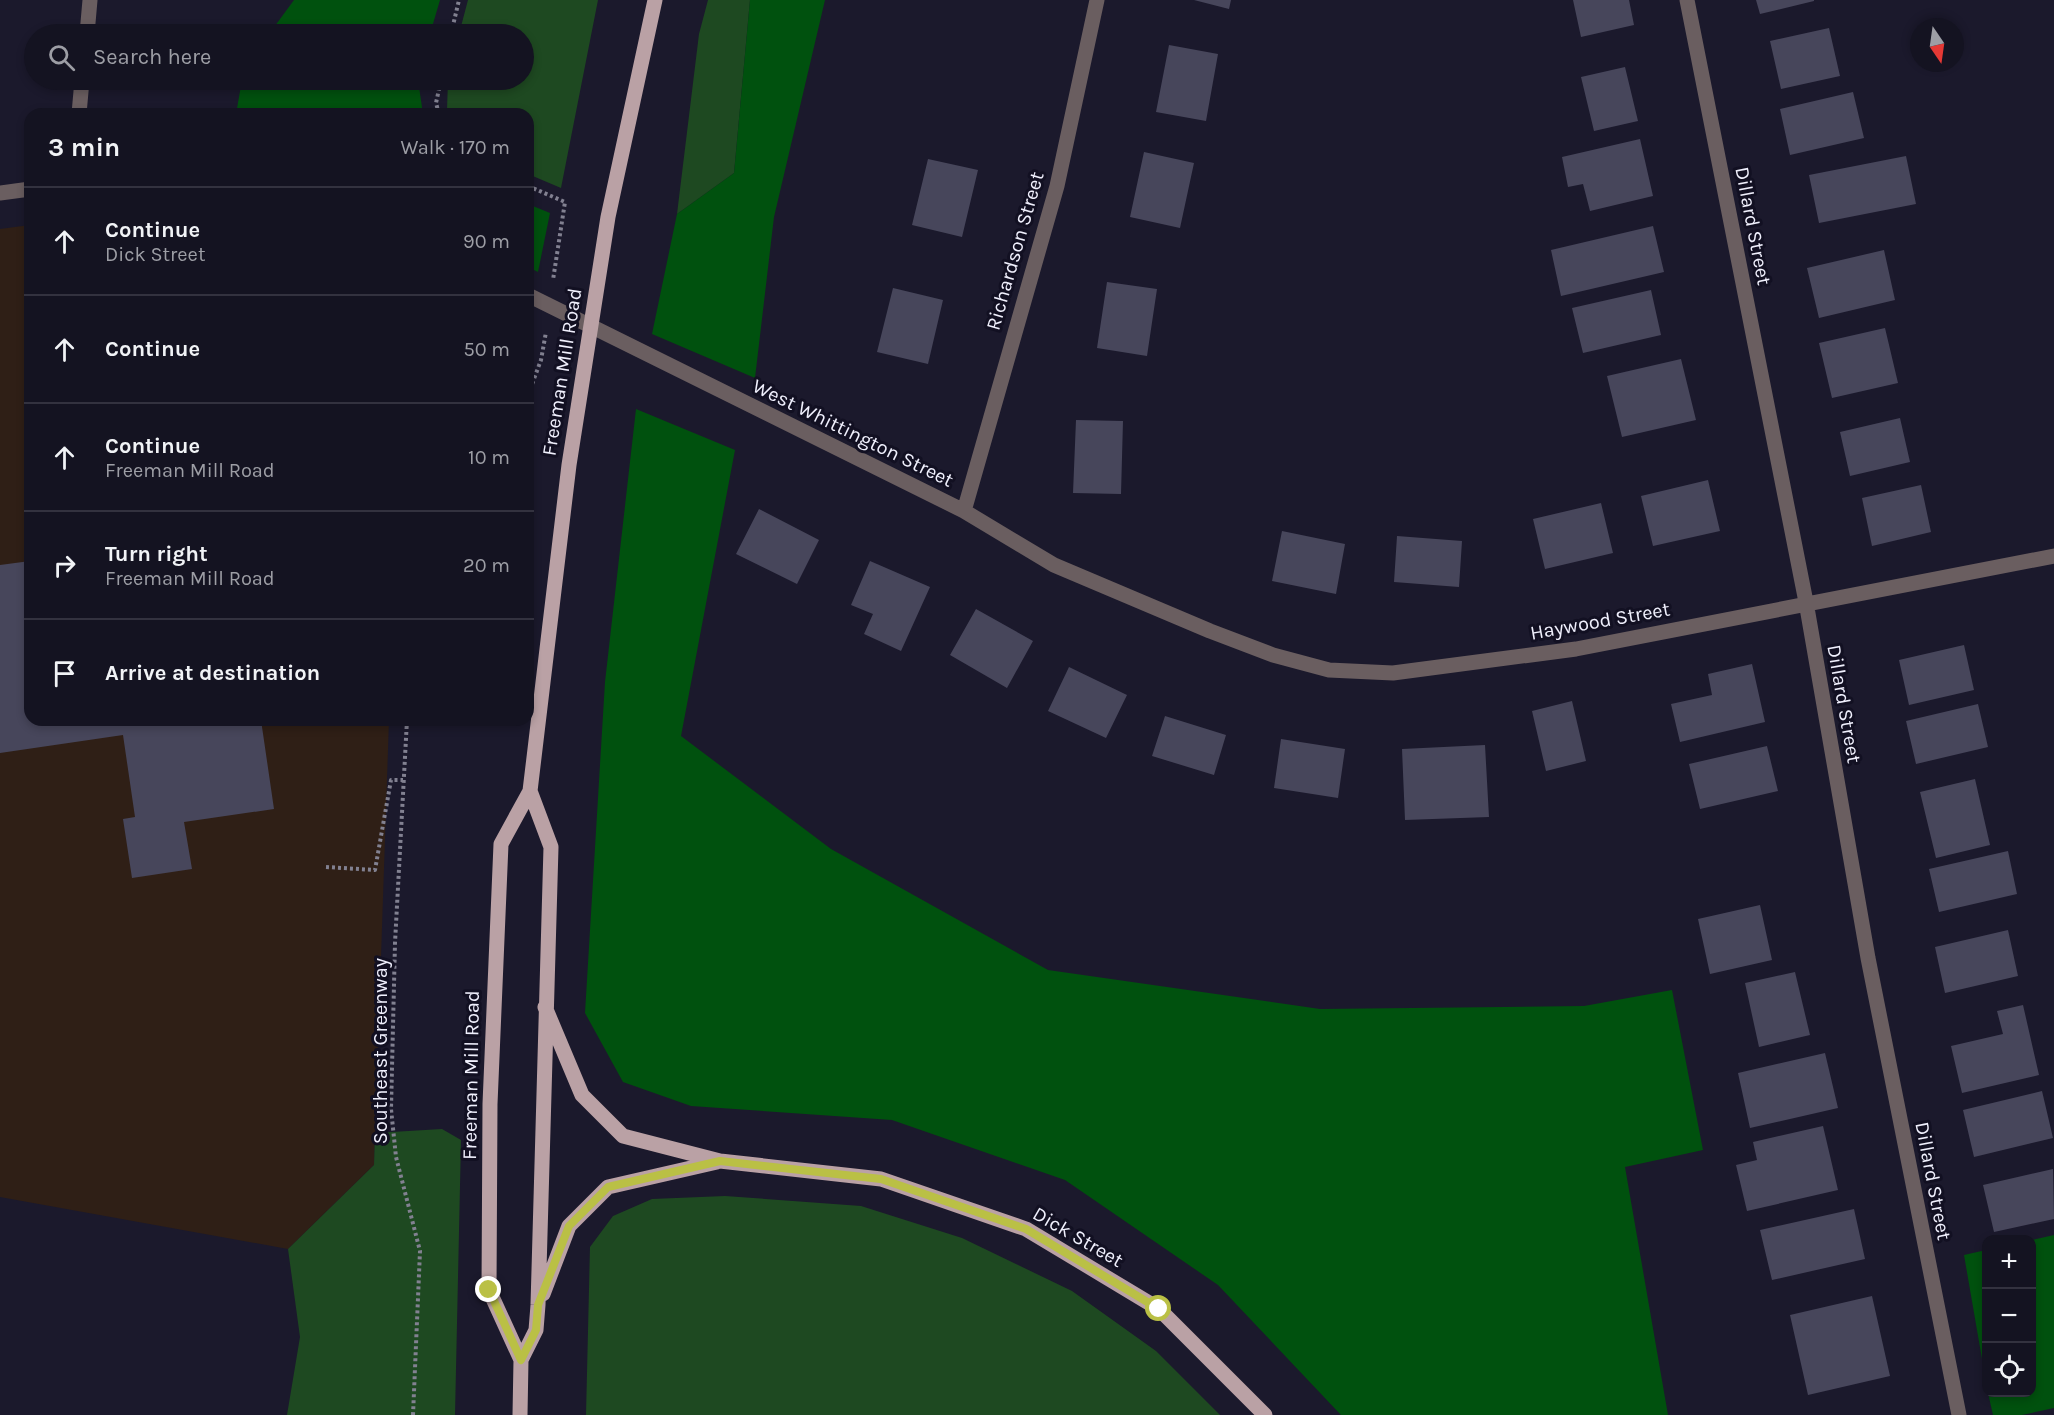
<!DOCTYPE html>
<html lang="en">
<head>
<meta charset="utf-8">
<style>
  :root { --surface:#141321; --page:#1d1c2a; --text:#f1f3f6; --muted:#9d9ea5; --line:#33323f }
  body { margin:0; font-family:Karla,sans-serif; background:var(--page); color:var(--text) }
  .controls { position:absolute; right:18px; bottom:18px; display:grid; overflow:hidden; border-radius:12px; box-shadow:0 3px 9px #0003 }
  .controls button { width:54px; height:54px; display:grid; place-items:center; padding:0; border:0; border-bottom:2px solid var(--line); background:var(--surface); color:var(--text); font:30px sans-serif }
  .compass { position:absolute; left:1910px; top:18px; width:54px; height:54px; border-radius:50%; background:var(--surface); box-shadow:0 3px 9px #0003; rotate:167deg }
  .stop { position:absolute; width:18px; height:18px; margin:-14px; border:4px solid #bac045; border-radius:50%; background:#fff }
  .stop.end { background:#bac045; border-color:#fff; box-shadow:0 2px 6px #0008 }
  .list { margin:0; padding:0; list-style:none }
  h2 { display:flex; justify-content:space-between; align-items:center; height:78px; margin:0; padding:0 24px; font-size:26px }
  h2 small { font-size:20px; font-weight:400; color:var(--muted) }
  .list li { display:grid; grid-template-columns:39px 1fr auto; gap:18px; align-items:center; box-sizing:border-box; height:108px; padding:0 24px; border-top:2px solid var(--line) }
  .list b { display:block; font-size:22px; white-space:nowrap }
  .list p { margin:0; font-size:20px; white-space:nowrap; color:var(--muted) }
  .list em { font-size:20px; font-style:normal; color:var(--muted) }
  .icon { flex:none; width:33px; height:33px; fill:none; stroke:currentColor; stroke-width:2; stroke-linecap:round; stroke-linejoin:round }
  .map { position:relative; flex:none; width:2054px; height:1415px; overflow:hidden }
  .search { position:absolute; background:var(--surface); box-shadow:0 3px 9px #0003; left:24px; top:24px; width:510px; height:66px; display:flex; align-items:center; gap:15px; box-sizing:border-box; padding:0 21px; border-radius:33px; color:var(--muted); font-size:22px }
  .panel { position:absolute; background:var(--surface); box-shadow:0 3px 9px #0003; left:24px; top:108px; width:510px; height:618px; border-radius:18px }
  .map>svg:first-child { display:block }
</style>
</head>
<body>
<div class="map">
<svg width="2054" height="1415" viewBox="0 0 2054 1415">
  <rect width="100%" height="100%" fill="#1b192c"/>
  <path fill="#2f1f16" d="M30,225V720H389L374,1165L288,1249L0,1197V229Z"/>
  <path fill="#1e4921" d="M468,0H598L561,188L528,174V114H450L447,110L448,80H524V34H459Z
    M708,0H750L734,173L677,214L699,34Z
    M442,1129L461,1140L455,1415H287L300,1337L288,1249L374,1165L375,1133Z
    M725,1196L861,1206L962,1238L1072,1291L1156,1351L1220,1415H586L590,1247L613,1216L652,1199Z"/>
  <path fill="#00510e" d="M294,0H440L430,34H269Z
    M750,0H825L774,217L755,378L652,334L677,214L734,173Z
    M242,80H418L423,114H236Z
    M528,204L550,213L538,272L528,267Z
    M636,409L735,450L681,736L831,849L1048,970L1320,1009L1584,1006L1672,990L1703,1150L1625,1167L1668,1415H1341L1218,1285L1065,1180L892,1120L691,1106L623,1082L585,1013L605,682Z
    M2054,1235V1408L2022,1415H1993L1988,1393L2032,1392V1240Z
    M1986,1250V1382L1964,1255Z"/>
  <path fill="#47465b" d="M1194,0H1231L1229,9Z
    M1573,0H1629L1634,25L1581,37Z
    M1756,0H1814V1L1760,14Z
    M1829,28L1840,76L1781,89L1770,41Z
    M1169,45L1218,54L1206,121L1156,112Z
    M1625,67L1638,121L1594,131L1581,77Z
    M1853,92L1864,138L1790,155L1780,109Z
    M1640,139L1653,196L1590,211L1583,184L1568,187L1562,157Z
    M1144,152L1194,163L1180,228L1130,217Z
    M1906,156L1916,204L1819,223L1809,175Z
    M928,159L978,170L962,237L912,225Z
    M1653,226L1664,272L1561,296L1551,250Z
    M1884,250L1895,300L1819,318L1807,268Z
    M1107,282L1157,289L1147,356L1097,348Z
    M893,288L943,300L928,364L877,352Z
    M1651,290L1661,335L1583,353L1572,308Z
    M1885,328L1898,383L1832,398L1819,343Z
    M1681,359L1696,420L1622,437L1607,376Z
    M1900,418L1910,462L1850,476L1840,432Z
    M1076,420L1123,421L1121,494L1073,493Z
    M1708,480L1720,531L1653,546L1641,496Z
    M1921,485L1931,532L1872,546L1862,498Z
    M1601,503L1613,553L1545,569L1533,519Z
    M759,509L819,540L797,584L736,554Z
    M1282,531L1345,544L1336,594L1272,581Z
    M1397,536L1462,541L1459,587L1394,582Z
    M30,561V720H261L274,809L184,822L192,869L132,878L123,819L135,817L123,735L0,753V565Z
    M870,561L930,587L901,651L864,634L873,614L851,605Z
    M976,609L1033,641L1007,688L950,655Z
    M1964,645L1974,690L1909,705L1899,660Z
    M1752,664L1765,722L1680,742L1671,704L1712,695L1708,674Z
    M1069,667L1127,695L1106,738L1048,711Z
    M1572,701L1586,761L1546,771L1532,711Z
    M1978,704L1988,747L1916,764L1906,721Z
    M1165,716L1226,735L1214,775L1152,756Z
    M1281,739L1345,749L1338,798L1274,788Z
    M1485,745L1489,817L1405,820L1402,749Z
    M1767,746L1778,791L1700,809L1689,764Z
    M1975,779L1990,845L1936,858L1920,792Z
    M2008,851L2017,894L1939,912L1929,869Z
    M1760,905L1772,960L1710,974L1698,919Z
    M2008,930L2018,976L1945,993L1935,947Z
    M1795,972L1810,1035L1759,1047L1745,983Z
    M2023,1005L2039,1075L1962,1093L1951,1046L2003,1034L1997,1011Z
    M1825,1053L1838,1108L1750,1128L1738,1073Z
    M2042,1091L2053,1138L1974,1157L1963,1110Z
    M1823,1126L1838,1190L1747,1211L1736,1165L1757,1160L1753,1142Z
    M2053,1169L2054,1219L1994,1232L1983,1185Z
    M1854,1209L1865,1259L1772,1280L1760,1230Z
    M1872,1296L1890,1376L1808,1395L1790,1315Z"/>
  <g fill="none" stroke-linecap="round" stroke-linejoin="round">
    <path stroke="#828191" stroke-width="4" stroke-dasharray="3 3" stroke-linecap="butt" d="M451,34L459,0
      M439,114L436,103L441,80
      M528,186L565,202L553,280
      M528,395L541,360L546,332
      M407,720L395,943L391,1109L396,1157L420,1251L413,1415
      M326,867L375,870L391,780H403"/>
    <path stroke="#6a5e60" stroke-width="15" d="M1687,0L1806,602L1868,958L1959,1415
      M87,34L90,0
      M79,114L82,80
      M0,193L30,189
      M528,295L964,511L1054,565L1210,631L1273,655L1329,670L1393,673L1576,649L2054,556
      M964,511L1057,186L1097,0"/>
    <path stroke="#baa1a5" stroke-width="15" d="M545,1007L582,1095L623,1136L720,1161L881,1179L1026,1229L1159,1309L1265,1415
      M543,1294L569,1226L608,1187L717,1162
      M521,1360L489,1290L490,1104L501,844L530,791L569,465L608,217L655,0
      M520,1415L521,1360L536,1330L538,1305L551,847L530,791"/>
  </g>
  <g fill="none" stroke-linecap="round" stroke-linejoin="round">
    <path stroke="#bac045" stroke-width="8" d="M489,1290L521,1360L536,1330L538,1305L569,1226L608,1187L720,1161L881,1179L1026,1229L1159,1309"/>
  </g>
  <g text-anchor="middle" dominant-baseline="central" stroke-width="6" stroke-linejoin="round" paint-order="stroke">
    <g font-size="20" fill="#f0f0fd" stroke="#121022">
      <text transform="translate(1753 226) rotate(79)">Dillard Street</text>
      <text transform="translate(1015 251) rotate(-74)">Richardson Street</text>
      <text transform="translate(562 372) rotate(-81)">Freeman Mill Road</text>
      <text transform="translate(853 433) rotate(26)">West Whittington Street</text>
      <text transform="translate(1600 621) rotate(-10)">Haywood Street</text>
      <text transform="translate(1844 704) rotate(80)">Dillard Street</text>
      <text transform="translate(380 1051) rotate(-90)">Southeast Greenway</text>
      <text transform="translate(471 1075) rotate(-89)">Freeman Mill Road</text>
      <text transform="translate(1933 1181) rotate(79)">Dillard Street</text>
      <text transform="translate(1078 1237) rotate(30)">Dick Street</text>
    </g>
  </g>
</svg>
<div class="controls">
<button>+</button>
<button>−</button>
<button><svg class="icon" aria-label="locate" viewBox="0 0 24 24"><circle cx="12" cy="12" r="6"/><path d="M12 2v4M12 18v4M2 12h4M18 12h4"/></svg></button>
</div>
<svg class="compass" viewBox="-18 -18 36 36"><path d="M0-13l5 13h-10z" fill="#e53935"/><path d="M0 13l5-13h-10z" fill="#9d9ea5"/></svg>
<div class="stop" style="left:1159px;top:1309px"></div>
<div class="stop end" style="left:489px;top:1290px"></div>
<div class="search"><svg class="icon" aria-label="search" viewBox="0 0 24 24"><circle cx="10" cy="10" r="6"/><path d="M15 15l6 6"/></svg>Search here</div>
<section class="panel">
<h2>3 min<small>Walk · 170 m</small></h2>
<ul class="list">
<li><svg class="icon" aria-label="ahead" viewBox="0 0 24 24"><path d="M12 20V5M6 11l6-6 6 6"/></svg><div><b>Continue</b><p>Dick Street</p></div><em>90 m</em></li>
<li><svg class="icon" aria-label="ahead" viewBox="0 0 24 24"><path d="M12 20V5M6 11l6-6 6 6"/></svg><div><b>Continue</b></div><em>50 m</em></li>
<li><svg class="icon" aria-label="ahead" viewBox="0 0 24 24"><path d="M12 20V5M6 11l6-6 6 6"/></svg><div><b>Continue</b><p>Freeman Mill Road</p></div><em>10 m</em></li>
<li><svg class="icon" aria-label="right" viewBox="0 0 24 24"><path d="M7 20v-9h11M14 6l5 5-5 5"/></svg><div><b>Turn right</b><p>Freeman Mill Road</p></div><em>20 m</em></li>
<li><svg class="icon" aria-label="arrive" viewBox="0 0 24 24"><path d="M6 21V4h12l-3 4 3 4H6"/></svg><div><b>Arrive at destination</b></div></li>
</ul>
</section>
</div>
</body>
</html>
